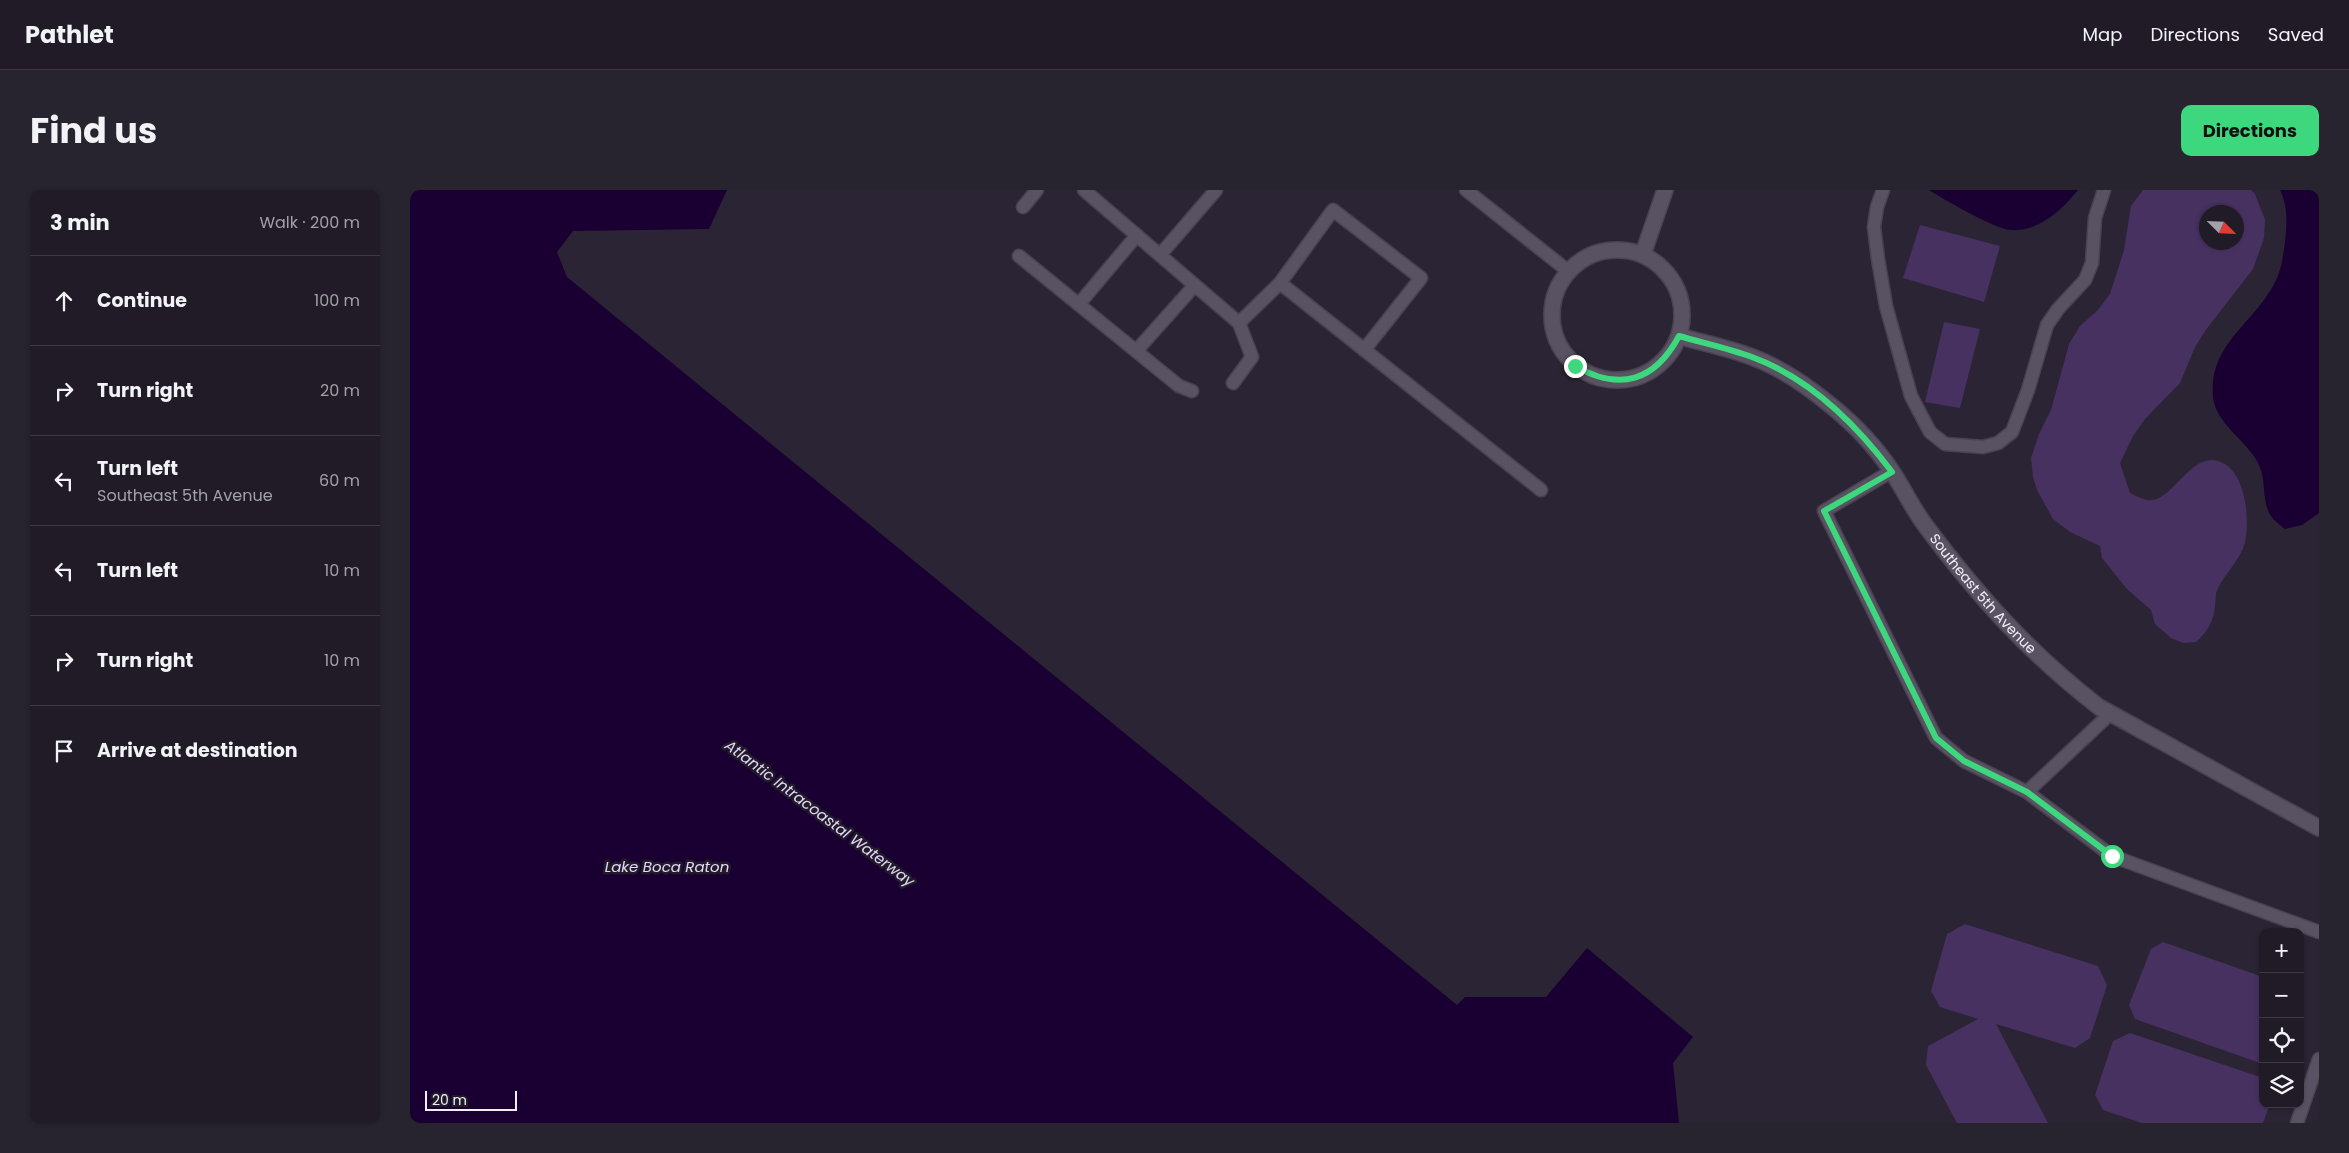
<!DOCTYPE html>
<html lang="en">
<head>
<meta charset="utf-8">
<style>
  :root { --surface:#201b27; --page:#28242f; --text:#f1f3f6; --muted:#a2a1a7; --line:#3d3944; --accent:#3dd77e }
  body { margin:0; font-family:Poppins,sans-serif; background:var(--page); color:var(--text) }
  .controls { position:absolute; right:15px; bottom:15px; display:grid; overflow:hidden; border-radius:10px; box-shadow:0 1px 4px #0004 }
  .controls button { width:45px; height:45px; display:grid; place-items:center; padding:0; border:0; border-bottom:1px solid var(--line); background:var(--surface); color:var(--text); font:25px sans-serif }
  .compass { position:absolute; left:1789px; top:15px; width:45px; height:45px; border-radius:50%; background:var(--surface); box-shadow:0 1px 4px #0004; rotate:114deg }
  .scale { position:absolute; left:15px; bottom:12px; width:92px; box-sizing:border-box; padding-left:5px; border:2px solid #f2eef9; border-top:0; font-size:14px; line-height:18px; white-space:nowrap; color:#f2eef9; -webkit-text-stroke:4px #211b2a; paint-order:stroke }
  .stop { position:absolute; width:15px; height:15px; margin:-11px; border:4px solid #3dd77e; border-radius:50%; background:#fff }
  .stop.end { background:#3dd77e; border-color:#fff; box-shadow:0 1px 5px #0008 }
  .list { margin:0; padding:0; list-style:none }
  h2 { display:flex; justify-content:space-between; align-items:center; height:65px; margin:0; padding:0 20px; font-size:21px }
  h2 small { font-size:16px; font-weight:400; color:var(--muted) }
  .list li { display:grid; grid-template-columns:32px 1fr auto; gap:15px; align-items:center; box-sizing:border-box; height:90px; padding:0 20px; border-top:1px solid var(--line) }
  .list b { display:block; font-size:19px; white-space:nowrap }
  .list p { margin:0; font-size:16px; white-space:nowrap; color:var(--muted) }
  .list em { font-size:16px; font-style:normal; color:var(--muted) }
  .icon { flex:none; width:28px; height:28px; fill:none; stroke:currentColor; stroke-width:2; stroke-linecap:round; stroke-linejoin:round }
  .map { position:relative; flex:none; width:1909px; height:933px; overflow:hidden; border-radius:10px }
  header { display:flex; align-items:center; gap:30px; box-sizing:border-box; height:70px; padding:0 25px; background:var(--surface); border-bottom:1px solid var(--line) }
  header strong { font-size:24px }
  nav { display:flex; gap:28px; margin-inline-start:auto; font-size:18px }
  .intro { display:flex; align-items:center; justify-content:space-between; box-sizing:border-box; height:120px; padding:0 30px }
  h1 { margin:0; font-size:35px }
  .button { padding:12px 22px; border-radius:10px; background:var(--accent); color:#111; font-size:18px; font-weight:700 }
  main { display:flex; gap:30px; padding:0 30px }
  aside { flex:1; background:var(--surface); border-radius:10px; box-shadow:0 1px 4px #0004 }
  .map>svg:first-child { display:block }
</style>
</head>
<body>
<header>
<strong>Pathlet</strong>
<nav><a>Map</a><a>Directions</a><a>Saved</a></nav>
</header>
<div class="intro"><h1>Find us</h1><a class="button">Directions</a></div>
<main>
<aside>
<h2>3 min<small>Walk · 200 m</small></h2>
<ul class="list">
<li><svg class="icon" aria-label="ahead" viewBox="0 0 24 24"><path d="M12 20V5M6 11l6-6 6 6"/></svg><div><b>Continue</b></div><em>100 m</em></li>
<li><svg class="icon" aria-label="right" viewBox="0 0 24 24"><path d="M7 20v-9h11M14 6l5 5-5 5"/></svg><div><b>Turn right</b></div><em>20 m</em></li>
<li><svg class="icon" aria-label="left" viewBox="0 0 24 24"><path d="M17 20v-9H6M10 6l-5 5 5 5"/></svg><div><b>Turn left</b><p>Southeast 5th Avenue</p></div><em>60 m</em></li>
<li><svg class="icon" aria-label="left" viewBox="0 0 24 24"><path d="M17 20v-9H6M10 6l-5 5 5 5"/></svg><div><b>Turn left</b></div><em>10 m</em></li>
<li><svg class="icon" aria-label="right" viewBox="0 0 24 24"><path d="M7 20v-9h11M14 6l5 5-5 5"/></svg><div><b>Turn right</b></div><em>10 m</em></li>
<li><svg class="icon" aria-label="arrive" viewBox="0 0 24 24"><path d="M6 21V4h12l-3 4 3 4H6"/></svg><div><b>Arrive at destination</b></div></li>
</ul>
</aside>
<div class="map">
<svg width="1909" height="933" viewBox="0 0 1909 933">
  <rect width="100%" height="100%" fill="#2b2434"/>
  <path fill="#473161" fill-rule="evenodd" d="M1733,0H1841L1845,4L1855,30L1854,48L1843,79L1795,141L1785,157L1770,193L1735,229L1723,246L1710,273L1720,303C1726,306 1735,311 1742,310C1764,308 1781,263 1808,271C1836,279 1840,329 1835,352C1831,369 1816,382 1808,398C1805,403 1806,410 1805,416C1804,431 1797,442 1786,452L1773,453L1761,448L1745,434L1741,420L1717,399L1692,368L1690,356L1660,342L1643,329L1627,300L1623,287L1621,268L1629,244L1641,220L1659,154L1670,136L1688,120L1700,104L1714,60L1721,16ZM1796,22H1826V52H1796Z
    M1510,35L1590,56L1574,112L1493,88Z
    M1534,132L1570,139L1550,218L1515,212Z
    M1555,734L1688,776L1697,795L1680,848L1665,858L1586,834L1638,933H1547L1516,875L1518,856L1568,829L1530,817L1521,801L1537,744Z
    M1753,752L1853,787V874L1725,829L1719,815L1741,759Z
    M1720,843L1853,888V914H1860L1853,933H1732L1693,920L1685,905L1703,851Z"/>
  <path fill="#1a0032" d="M0,0H317L299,39L163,41L147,62L157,87L1047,815L1055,807H1136L1177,758L1283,847L1263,873L1269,933H0Z
    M1519,0H1668C1651,21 1628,42 1600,40C1585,39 1533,9 1519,0Z
    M1870,0H1909V323L1892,335L1875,339C1870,335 1862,329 1859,323C1852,308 1856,290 1849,275C1838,251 1806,235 1803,207C1798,156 1842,134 1863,96C1871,83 1873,67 1875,52C1877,34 1878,17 1870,0Z"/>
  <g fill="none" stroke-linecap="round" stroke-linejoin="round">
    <defs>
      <path id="service" d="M674,0L829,133L842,167L823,193
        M1056,0L1158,81
        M1473,0L1467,17L1464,37L1468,69L1476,116L1501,206L1520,242L1535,254L1573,257L1588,253L1602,242L1618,200L1637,135L1648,119L1675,90L1682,73L1685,28L1694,0
        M613,17L627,0
        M750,65L806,0
        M609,66L769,196L782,201
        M669,114L727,45
        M829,133L870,93
        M727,160L785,95
        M954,160L1011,88L923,20L870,93L1131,300
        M1482,281L1414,321L1526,548L1554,571L1617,602L1701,523
        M1617,602L1702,666L1909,742
        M1887,933L1909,869"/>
      <g id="minor">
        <circle cx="1207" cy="125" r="65"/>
        <path d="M1233,64L1255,0"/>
        <path id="s1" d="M1269,146C1293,153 1318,158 1342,167C1369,177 1396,195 1419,214C1443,233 1466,257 1483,283C1494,300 1503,319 1515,335C1568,406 1618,462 1689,517L1909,638"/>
      </g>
    </defs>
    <use href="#service" stroke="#494350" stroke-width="15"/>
    <use href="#minor" stroke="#494350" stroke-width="18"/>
    <use href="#service" stroke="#595263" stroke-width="12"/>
    <use href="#minor" stroke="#595263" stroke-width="15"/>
  </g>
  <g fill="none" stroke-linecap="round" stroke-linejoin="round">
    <path stroke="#3dd77e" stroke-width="6" d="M1165,176C1210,202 1245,191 1269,146C1293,153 1318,158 1342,167C1399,188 1446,234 1482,282L1414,321L1526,548L1554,571L1617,602L1702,666"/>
  </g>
  <g text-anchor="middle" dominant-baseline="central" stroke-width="5" stroke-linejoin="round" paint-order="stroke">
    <g font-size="14" fill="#f2eef9" stroke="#211b2a">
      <text stroke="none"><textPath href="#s1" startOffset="412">Southeast 5th Avenue</textPath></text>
    </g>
    <g font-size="15" font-style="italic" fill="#e5d7fb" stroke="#211b2a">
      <text transform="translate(410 623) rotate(37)">Atlantic Intracoastal Waterway</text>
      <text x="257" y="676">Lake Boca Raton</text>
    </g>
  </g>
</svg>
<div class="controls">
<button>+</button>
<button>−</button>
<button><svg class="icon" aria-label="locate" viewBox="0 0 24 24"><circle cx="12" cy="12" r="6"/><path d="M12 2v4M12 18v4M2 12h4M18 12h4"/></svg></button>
<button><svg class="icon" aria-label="layers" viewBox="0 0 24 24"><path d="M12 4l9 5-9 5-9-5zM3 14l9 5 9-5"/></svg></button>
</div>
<svg class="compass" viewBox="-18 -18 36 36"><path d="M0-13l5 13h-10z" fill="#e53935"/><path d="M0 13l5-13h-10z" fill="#a2a1a7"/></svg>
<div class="scale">20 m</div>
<div class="stop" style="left:1702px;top:666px"></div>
<div class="stop end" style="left:1165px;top:176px"></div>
</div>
</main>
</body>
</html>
